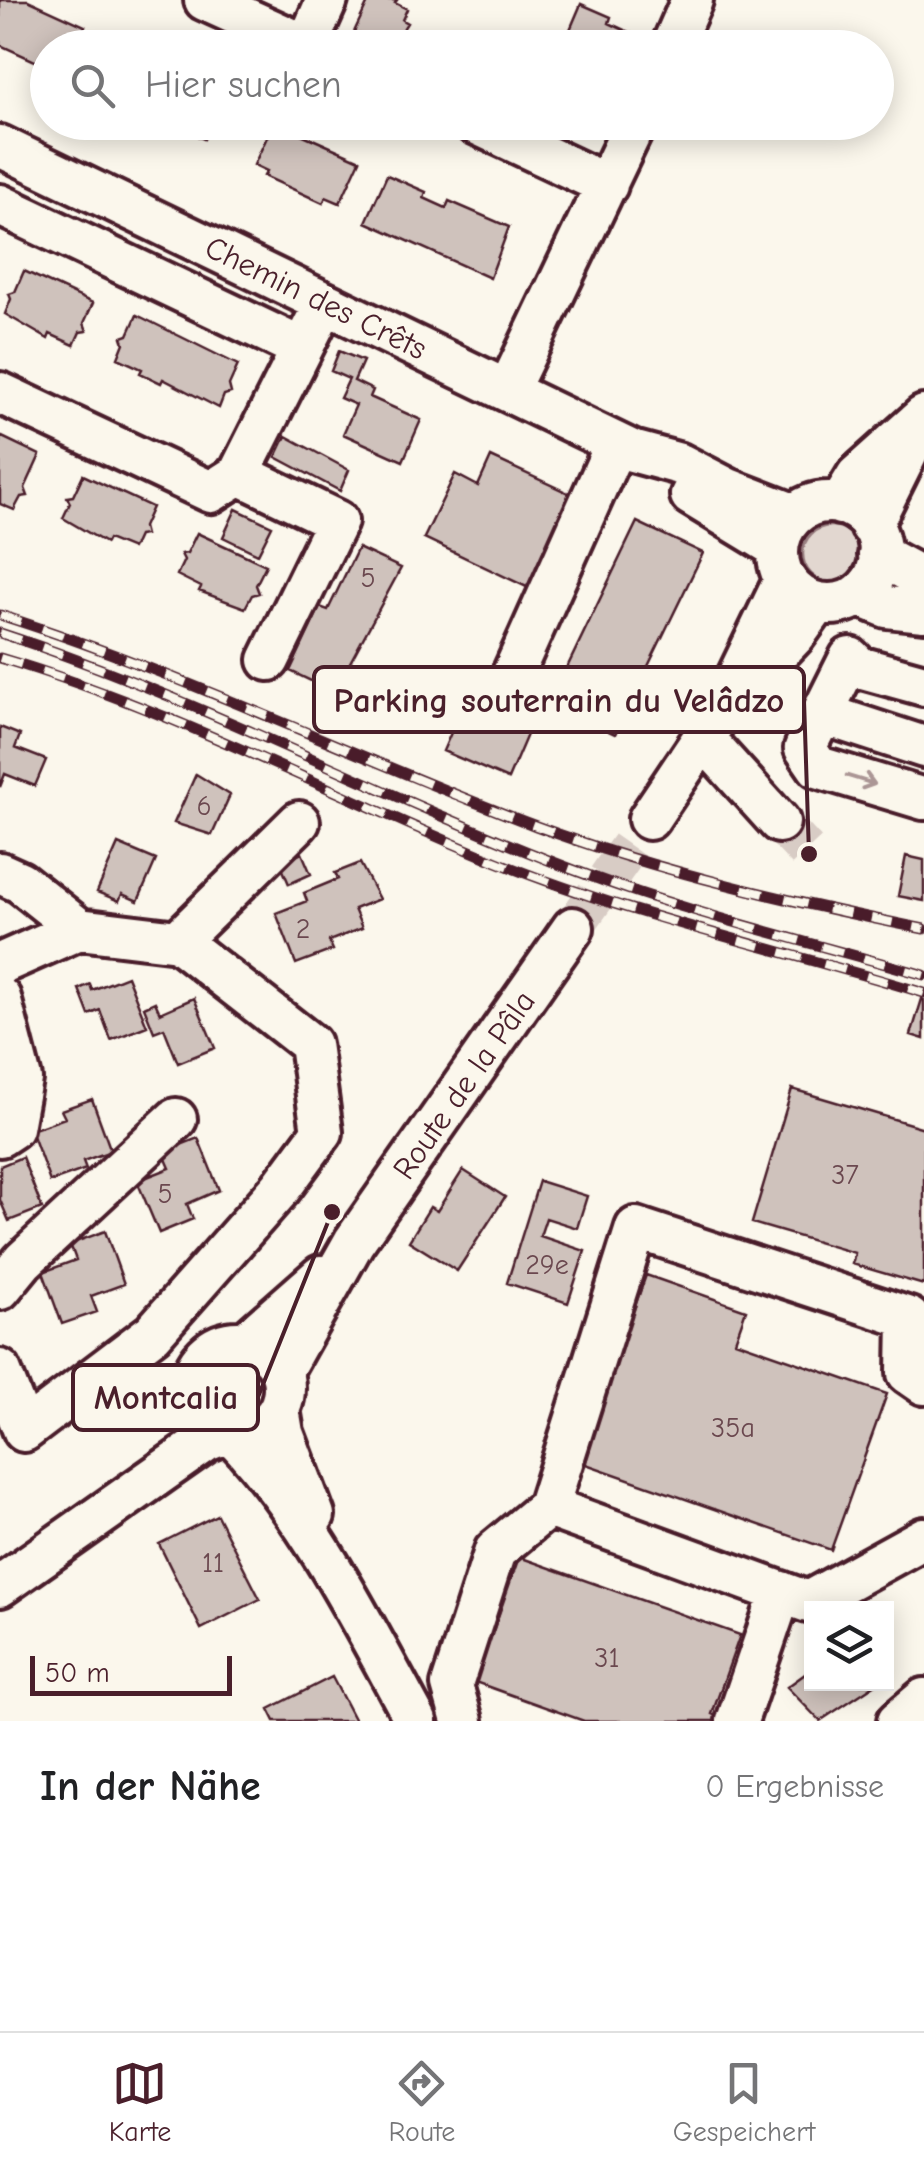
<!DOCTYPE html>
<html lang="de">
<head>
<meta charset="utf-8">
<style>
  :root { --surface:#fff; --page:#f6f6f6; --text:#202124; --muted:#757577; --line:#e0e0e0; --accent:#4a1f2b }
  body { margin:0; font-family:"Comic Neue",sans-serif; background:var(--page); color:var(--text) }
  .controls { position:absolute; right:30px; bottom:30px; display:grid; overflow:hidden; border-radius:0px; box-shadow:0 5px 25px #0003 }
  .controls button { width:90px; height:90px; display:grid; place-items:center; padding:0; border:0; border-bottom:2px solid var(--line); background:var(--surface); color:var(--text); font:50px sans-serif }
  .scale { position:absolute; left:30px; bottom:25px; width:202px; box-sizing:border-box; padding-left:10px; border:5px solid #4a1f2b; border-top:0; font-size:28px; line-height:35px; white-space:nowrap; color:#4a1f2b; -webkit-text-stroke:8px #fbf7ec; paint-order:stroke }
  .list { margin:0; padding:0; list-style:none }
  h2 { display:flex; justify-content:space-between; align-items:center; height:130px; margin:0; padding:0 40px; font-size:42px }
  h2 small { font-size:32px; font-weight:400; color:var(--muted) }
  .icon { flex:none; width:55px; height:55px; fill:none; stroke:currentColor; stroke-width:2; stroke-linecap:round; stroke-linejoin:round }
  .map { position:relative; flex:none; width:924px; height:1721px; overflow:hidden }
  .search { position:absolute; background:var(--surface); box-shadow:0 5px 25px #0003; left:30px; right:30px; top:30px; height:110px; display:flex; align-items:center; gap:25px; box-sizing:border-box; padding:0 35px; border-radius:55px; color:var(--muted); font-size:38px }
  .sheet { height:310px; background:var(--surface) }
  nav { display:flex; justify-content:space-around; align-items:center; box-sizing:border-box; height:140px; border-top:2px solid var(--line); background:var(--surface); font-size:28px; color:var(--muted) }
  nav a { display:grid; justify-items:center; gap:5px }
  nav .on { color:var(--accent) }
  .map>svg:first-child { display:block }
</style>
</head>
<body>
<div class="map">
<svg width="924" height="1721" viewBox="0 0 924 1721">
  <rect width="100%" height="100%" fill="#fbf7ec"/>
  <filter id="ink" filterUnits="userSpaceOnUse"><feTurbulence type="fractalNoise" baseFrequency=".01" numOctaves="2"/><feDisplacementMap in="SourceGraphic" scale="20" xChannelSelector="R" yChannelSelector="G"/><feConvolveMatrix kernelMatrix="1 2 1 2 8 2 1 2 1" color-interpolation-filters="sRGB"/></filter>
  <g filter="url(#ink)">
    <path fill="#e2d7d0" stroke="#967b7e" stroke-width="2.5" d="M803 554a28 28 0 1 1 56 0a28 28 0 1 1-56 0Z"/>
    <path fill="#cfc2bc" stroke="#4a1f2b" stroke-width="2.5" d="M0,0H28L85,26L75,48H48V67L0,45Z
      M369,0H397L395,3L407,9L402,20L407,23L391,48L354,32Z
      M581,4L611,17L609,23L633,34L628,48L604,37L599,48L564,44Z
      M168,122H212L204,139Z
      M274,122L360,160L340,203L326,197L323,203L264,176L267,171L254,165Z
      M387,175L426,192L424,198L446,208L449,201L509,227L490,278L366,222Z
      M24,271L93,303L84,323L87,331L80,332L74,345L50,334L48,339L5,314L11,299L9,294L15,292Z
      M137,315L238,365L229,385L231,393L224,395L219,408L163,379L161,383L140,373L142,369L118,358L124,343L122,337L128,335Z
      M339,351L363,361L354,381L373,390L370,397L421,420L403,461L343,434L356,405L340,398L349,379L331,371Z
      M0,436L40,455L25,488L28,496L21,497L14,510L0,504Z
      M286,436L349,470L340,491L276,457Z
      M491,457L577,497L533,590L424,538L455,474L478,486Z
      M83,475L152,507L143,527L145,535L138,536L132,549L108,539L106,543L63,518L70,503L67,497L73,496Z
      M236,509L272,526L258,554L223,537Z
      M637,522L703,553L615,734L550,703Z
      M197,533L266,565L256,585L259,593L252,595L245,608L199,591L201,587L177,575L184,560L181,554L187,553Z
      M358,548L401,568L334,692L290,671L320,607L328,610Z
      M478,691L535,716L508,779L443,751L460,712L468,715Z
      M0,727L20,735L15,748L46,760L35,786L5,774L0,787Z
      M196,774L230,795L212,835L174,823Z
      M118,844L156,860L138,901L122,894L119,901L97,892Z
      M302,853L311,874L289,884L280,863Z
      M906,856L924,860V901L898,896Z
      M360,863L379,899L354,909L362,928L329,941L333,950L296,964L276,913L307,901L304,893L338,879L335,873Z
      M127,976L147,1026L111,1040L100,1010L89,1015L79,989L90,984L92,990Z
      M194,998L215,1048L178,1063L164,1028L154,1032L144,1007L155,1002L160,1013Z
      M922,999L924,1000V1039L911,1035Z
      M792,1089L924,1128V1285L852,1264L855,1253L752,1223Z
      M92,1099L111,1151L83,1161L86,1169L50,1182L31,1130L65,1118L61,1110Z
      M198,1138L219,1190L187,1204L193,1219L159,1233L137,1181L170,1168L163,1152Z
      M22,1157L42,1208L9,1221L0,1200V1166Z
      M463,1170L505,1197L457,1271L409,1241L430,1207L437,1211Z
      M539,1181L587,1196L577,1228L546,1218L540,1236L585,1251L568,1303L507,1283Z
      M105,1231L124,1284L91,1296L97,1312L62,1324L43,1272L76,1260L70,1244Z
      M646,1275L746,1310L735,1341L887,1394L831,1550L580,1462Z
      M217,1515L260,1599L201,1629L159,1544Z
      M519,1557L740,1635L712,1714L729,1721H584L475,1682Z
      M812,1669V1684H876L820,1721L787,1687Z
      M332,1677L355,1721H275L269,1709Z"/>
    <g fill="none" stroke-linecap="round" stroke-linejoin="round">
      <path stroke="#d8ccc5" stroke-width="40" stroke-dasharray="40 20" stroke-linecap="butt" d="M779,822L809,854
        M573,928L649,819"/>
      <defs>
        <path id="minor" d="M205,0L311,48
          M307,45L327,0
          M671,48L692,0
          M473,122L607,185
          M0,146L632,451L680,464L728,489L795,515
          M0,205L301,348
          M508,390L636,122
          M0,393L211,492L239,474L325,303
          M239,474L337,521L269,660
          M691,495L778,548
          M778 553a51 51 0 1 1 102 0a51 51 0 1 1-102 0Z
          M840,504L857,476L924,416
          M871,526L918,431
          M879,555L924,579
          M858,595L887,607L924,611
          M511,678L616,444
          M924,685L859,667L850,658L805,748L818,767L924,799
          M740,693L795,635L818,603
          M823,714L924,747
          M703,738L779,822
          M649,819L720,713L785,579
          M0,873L20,882L79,929L178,941L310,1044L322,1132L280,1189L153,1333L24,1431L0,1370
          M178,941L299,822
          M0,964L79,929
          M0,998L21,1079L12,1128L0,1136
          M0,1289L23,1261L176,1119
          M192 1388a46 46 0 1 1 92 0a46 46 0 1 1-92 0Z
          M245,1343L321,1276
          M281,1372L354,1242L573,928
          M924,1384L908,1373L909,1318L636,1228L548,1507L808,1602L924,1538
          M279,1409L283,1433L314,1515
          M232,1434C310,1517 362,1622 416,1721
          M0,1586L206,1441L226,1433
          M462,1721L452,1685L495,1551L548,1507
          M737,1721L781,1592
          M898,1721L924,1699"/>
      </defs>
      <use href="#minor" stroke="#4a1f2b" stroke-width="48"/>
      <use href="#minor" stroke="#fbf7ec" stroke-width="40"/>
      <defs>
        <path id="rail" d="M0,615C183,673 356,758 536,826C663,873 792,902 924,929
          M0,633C194,696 372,792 561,865C679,911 802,940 924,975
          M0,658C173,709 331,794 497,862C636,918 781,949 924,993"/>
      </defs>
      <use href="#rail" stroke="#4a1f2b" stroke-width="11"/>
      <use href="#rail" stroke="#fbf7ec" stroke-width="8" stroke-dasharray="22" stroke-linecap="butt"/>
    </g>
    <defs><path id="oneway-shaft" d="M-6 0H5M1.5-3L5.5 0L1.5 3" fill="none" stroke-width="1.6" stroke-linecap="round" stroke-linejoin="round" transform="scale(2.5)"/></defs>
    <use stroke="#ab9695" href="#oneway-shaft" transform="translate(861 780) rotate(17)"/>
  </g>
  <g text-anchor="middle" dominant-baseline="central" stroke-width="9" stroke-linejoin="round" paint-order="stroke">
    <g font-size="28" fill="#6b484f">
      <text x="368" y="578">5</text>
      <text x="204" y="806">6</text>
      <text x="303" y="929">2</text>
      <text x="845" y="1175">37</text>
      <text x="165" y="1194">5</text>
      <text x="547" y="1265">29e</text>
      <text x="733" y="1428">35a</text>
      <text x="213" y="1563">11</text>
      <text x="607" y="1658">31</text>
    </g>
    <g font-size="32" fill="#4a1f2b" stroke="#fbf7ec">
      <text transform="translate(316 298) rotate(26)">Chemin des Crêts</text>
      <text transform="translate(464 1085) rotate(-55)">Route de la Pâla</text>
    </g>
  </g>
  <path fill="none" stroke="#4a1f2b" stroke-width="4" d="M809 854L804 700M332 1212L258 1397"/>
  <g fill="#4a1f2b" stroke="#fbf7ec" stroke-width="4">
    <circle cx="809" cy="854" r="10"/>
    <circle cx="332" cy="1212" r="10"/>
  </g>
  <g fill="#fbf7ec" stroke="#4a1f2b" stroke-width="4">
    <rect x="314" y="667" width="490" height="65" rx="10"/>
    <rect x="73" y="1365" width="185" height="65" rx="10"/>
  </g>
  <g font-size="35" text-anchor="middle" font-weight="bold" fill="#4a1f2b">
    <text x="559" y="712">Parking souterrain du Velâdzo</text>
    <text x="166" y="1409">Montcalia</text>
  </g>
</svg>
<div class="controls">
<button><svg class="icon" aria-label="layers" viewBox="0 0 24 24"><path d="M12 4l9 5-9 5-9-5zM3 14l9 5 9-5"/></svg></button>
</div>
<div class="scale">50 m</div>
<div class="search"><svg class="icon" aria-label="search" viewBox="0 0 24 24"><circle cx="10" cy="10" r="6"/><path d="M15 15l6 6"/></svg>Hier suchen</div>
</div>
<section class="sheet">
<h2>In der Nähe<small>0 Ergebnisse</small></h2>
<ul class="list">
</ul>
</section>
<nav>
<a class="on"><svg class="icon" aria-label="map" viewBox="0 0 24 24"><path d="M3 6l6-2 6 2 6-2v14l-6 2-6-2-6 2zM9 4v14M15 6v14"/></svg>Karte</a>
<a><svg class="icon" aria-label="directions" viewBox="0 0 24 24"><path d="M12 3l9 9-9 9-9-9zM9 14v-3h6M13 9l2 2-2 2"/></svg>Route</a>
<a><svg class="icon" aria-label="saved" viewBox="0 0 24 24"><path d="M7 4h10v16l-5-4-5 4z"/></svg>Gespeichert</a>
</nav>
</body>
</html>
